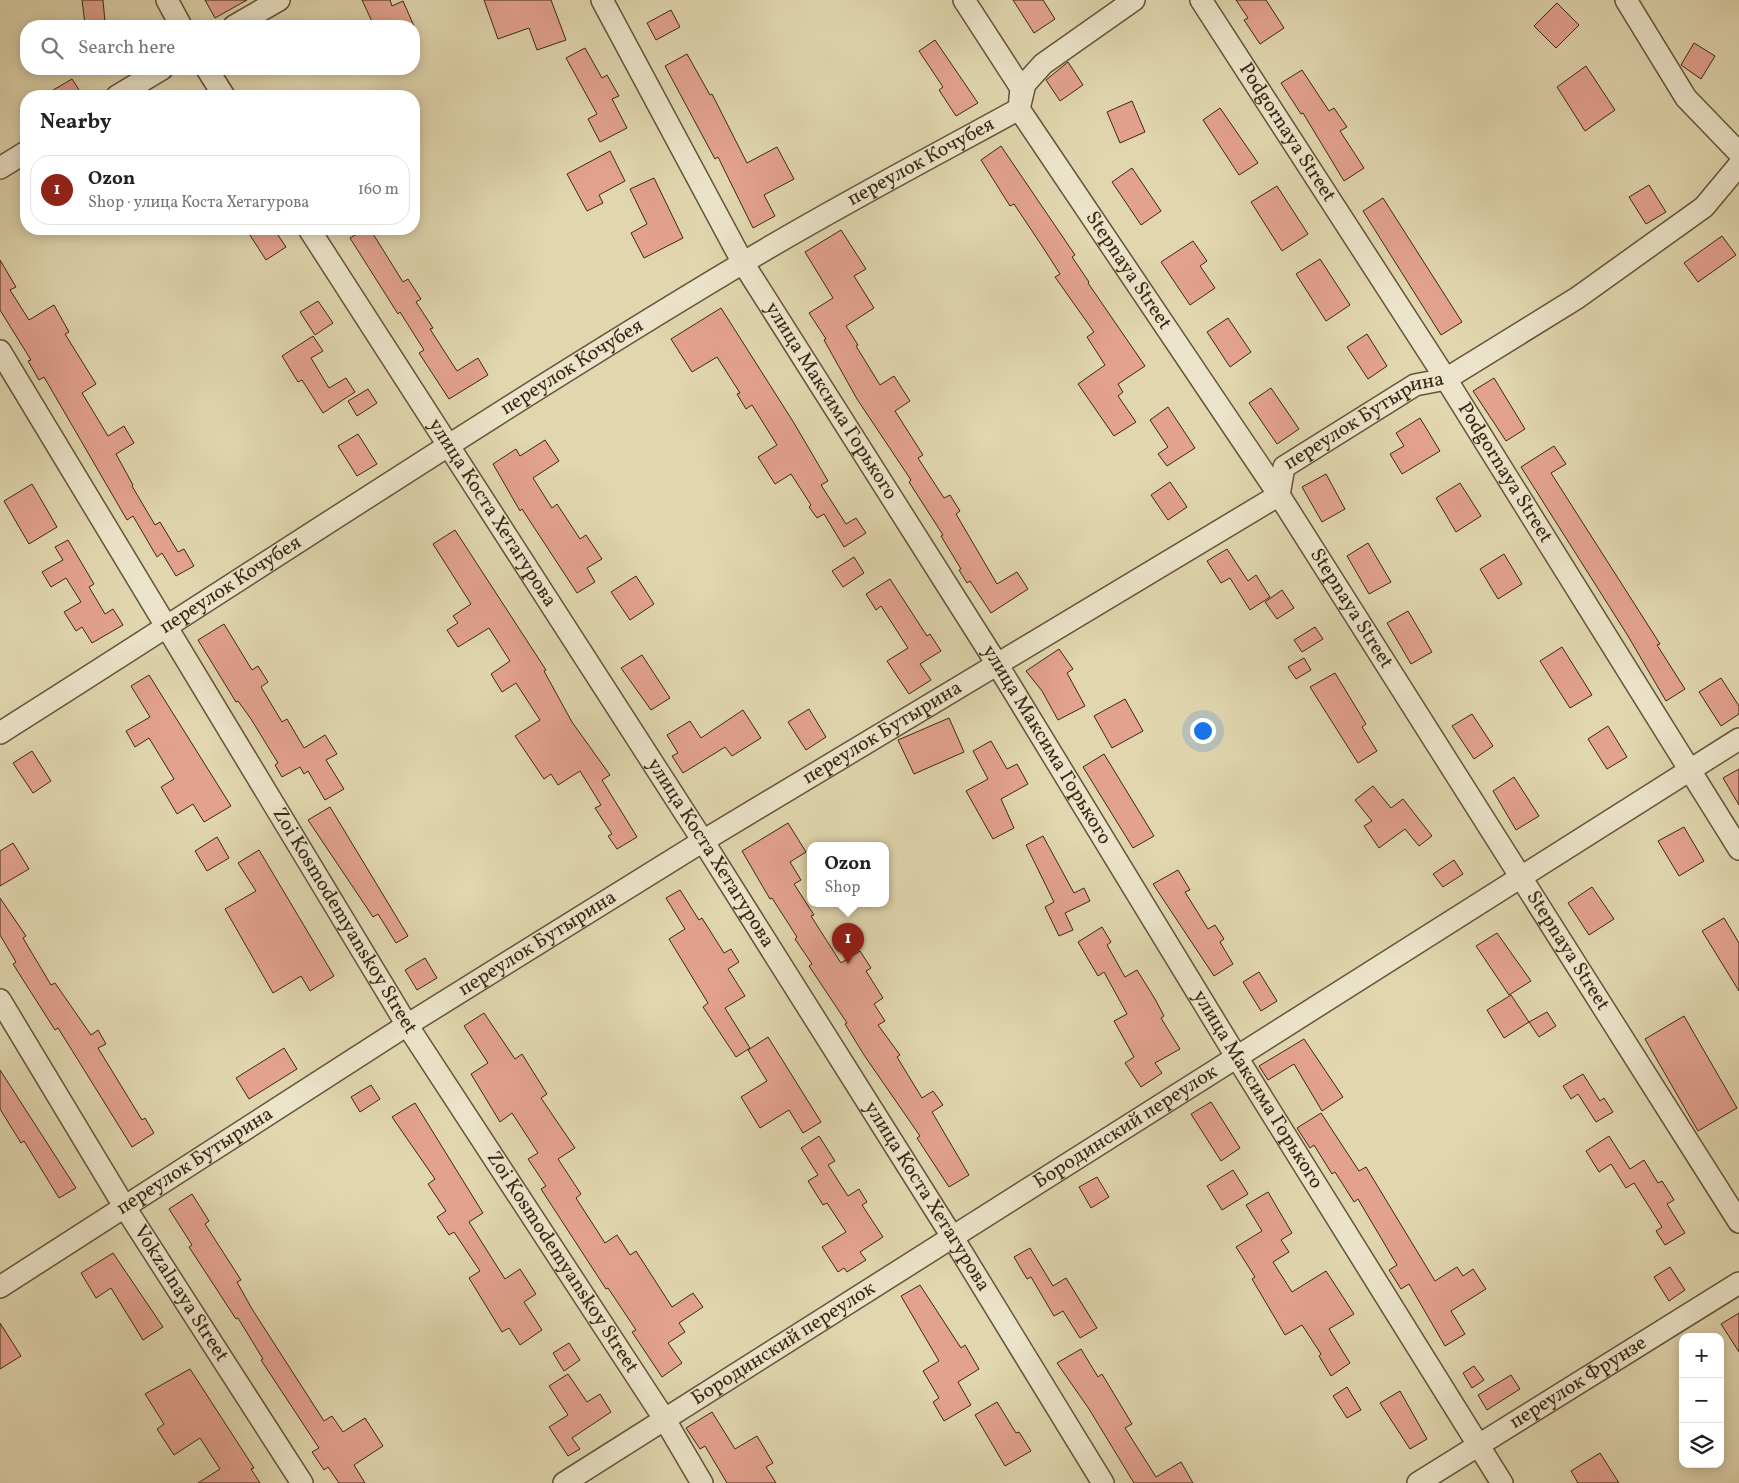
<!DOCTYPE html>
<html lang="en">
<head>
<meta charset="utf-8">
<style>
  :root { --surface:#fff; --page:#f6f6f6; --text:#222; --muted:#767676; --line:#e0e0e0; --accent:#8f2418 }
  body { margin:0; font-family:Vollkorn,serif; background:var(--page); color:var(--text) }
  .controls { position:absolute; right:15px; bottom:15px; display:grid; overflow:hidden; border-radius:10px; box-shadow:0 2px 12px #0003 }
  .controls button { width:45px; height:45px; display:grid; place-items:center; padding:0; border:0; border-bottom:1px solid var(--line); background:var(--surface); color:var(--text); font:25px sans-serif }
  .you { position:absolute; left:1202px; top:730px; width:18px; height:18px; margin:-12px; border:4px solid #fff; border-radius:50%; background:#1a73e8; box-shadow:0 0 0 8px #1a73e833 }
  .badge { display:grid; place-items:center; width:32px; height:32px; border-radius:50%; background:var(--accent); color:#fff; font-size:16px; font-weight:700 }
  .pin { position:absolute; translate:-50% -41px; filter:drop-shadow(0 1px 2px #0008) }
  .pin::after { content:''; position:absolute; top:26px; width:18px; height:15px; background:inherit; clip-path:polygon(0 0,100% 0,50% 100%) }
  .popup { position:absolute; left:807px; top:842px; width:82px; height:65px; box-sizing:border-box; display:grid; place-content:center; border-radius:10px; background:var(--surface); filter:drop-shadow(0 1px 4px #0005); font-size:16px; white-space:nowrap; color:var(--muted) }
  .popup b { font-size:19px; color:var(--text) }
  .popup::after { content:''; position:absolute; left:50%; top:100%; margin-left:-10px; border:10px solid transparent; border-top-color:var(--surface) }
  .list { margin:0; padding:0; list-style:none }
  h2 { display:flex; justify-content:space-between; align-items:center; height:65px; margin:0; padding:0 20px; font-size:21px }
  h2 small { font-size:16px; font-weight:400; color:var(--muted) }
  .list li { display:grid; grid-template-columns:32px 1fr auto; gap:15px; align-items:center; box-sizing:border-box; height:70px; margin:0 10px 10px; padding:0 10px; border:1px solid var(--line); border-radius:20px }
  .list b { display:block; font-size:19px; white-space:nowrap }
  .list p { margin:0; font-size:16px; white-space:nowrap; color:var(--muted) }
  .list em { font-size:16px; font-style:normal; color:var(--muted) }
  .icon { flex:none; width:28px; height:28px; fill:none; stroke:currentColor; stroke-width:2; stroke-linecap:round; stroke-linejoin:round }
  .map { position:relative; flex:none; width:1739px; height:1483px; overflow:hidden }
  .search { position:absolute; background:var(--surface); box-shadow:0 2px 12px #0003; left:20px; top:20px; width:400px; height:55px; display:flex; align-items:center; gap:12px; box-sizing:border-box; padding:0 18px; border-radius:20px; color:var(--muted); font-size:19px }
  .panel { position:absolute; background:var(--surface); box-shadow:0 2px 12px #0003; left:20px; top:90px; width:400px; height:145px; border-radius:20px }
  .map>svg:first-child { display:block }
</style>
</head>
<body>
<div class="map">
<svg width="1739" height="1483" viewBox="0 0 1739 1483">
  <rect width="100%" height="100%" fill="#e1d6ae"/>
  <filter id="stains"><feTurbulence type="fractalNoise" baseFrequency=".004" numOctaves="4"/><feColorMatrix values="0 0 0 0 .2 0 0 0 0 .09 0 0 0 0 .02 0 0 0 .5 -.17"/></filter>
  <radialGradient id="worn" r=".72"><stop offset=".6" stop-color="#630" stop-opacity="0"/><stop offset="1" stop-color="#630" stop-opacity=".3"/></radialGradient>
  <path fill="#e3a28f" stroke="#3a2814" d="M82,0H103L105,22L85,24Z
    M205,0H247L215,18Z
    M362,0H390L392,6L403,1L414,26H374Z
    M484,0H551L566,40L537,50L529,28L498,39Z
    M1013,0H1043L1055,19L1034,33Z
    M1236,0H1266L1284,28L1260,44L1244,20L1248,18Z
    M1557,3L1579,25L1556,48L1534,26Z
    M671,10L680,27L656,40L647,23Z
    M935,40L978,103L956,116L939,90L943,87L919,51Z
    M1694,43L1715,56L1701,79L1681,65Z
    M585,48L602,78L607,75L619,96L612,99L627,128L600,142L588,119L597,114L566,58Z
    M687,54L710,95L712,94L747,163L777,147L794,179L764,195L775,216L753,228L718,157L715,159L665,66Z
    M1068,62L1083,85L1060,101L1046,80Z
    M1586,66L1615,110L1585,131L1557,87Z
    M1302,70L1329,111L1334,108L1347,127L1340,131L1364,168L1344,181L1303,113L1301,114L1281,83Z
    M72,79L83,96H43Z
    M1132,101L1145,132L1120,143L1107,112Z
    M1220,108L1258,163L1239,175L1203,120Z
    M1001,146L1075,255L1072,257L1089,282L1088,283L1145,366L1118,384L1123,392L1118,396L1136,422L1114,436L1078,384L1105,365L1087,337L1094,332L1055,277L1060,274L1044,249L1014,204L1010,206L981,160Z
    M610,151L625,181L599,195L603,203L587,211L567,174Z
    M1132,168L1161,211L1141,225L1112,182Z
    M654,178L683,238L644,258L631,233L647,224L630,189Z
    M1649,185L1666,212L1646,224L1629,197Z
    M1277,186L1308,234L1282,251L1251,202Z
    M1383,198L1462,322L1441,335L1363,211Z
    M246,229H274L286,247L266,260Z
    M365,229H370L403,282L408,279L421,299L416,302L433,328L430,329L457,371L478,358L488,375L449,399L419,353L424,350L400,312L398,314L350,238Z
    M841,230L866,269L854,276L874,308L846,326L858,345L856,346L880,385L894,376L910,401L895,411L923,455L918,458L944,498L950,495L960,511L956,514L997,584L1017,572L1028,589L991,613L970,581L967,583L959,570L961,569L941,536L943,535L909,482L911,480L857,399L824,340L826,339L809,313L833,298L805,252Z
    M1722,236L1736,255L1698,282L1684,263Z
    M1193,241L1207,261L1200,266L1215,288L1190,305L1161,262Z
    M1320,259L1350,305L1326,321L1296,274Z
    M0,260L16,287L10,290L29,320L54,305L69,332L65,334L96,384L82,393L108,436L124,426L134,443L116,454L133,485L132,486L155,525L160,522L178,552L184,549L194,566L176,576L162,553L157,557L133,516L127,520L44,377L39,380L28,361L31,360L0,310Z
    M318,301L333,323L315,335L300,312Z
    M721,308L794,423L828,481L821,485L846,524L856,518L866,533L844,547L824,514L817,518L809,507L811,505L791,474L775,484L758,457L777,445L752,405L746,409L737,394L740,393L717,357L692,372L671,339Z
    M1228,318L1251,352L1230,367L1207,332Z
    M1367,334L1387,366L1368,379L1347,347Z
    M313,336L323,351L311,358L329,388L346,378L355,392L323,413L302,380L298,382L282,356Z
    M1494,378L1525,429L1506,441L1473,391Z
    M1271,388L1299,429L1277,444L1249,403Z
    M368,389L377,403L357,416L348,401Z
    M1168,407L1195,448L1167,466L1158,454L1168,447L1150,420Z
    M1420,418L1440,451L1402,474L1390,454L1404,446L1396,433Z
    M358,434L377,464L357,476L338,446Z
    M545,440L559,461L533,478L552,508L557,504L580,539L586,535L602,559L587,568L595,582L577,593L522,509L520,511L493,464L516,449L520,456Z
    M1554,446L1566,464L1551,473L1660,644L1657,645L1685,689L1666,701L1628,636L1521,467Z
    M1326,474L1345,509L1322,522L1302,487Z
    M1170,482L1187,507L1168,520L1151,495Z
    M1460,483L1481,516L1456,532L1436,498Z
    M32,484L57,527L29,544L4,501Z
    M455,530L546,670L544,671L572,722L610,775L602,780L637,837L617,849L608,836L612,834L595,808L601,805L580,771L558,785L551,774L544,779L515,736L540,720L516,683L502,692L491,674L510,661L489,628L458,647L447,630L458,623L453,616L471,604L433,544Z
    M68,540L94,584L89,587L105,614L113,609L123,625L92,643L82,627L76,631L64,612L81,602L66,578L51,587L42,572L63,560L55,547Z
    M1368,543L1391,582L1369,594L1347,556Z
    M1227,549L1248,581L1256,575L1270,597L1250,610L1230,578L1221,583L1207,561Z
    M1504,554L1522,584L1498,599L1480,569Z
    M854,557L864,573L843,587L832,571Z
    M636,576L654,604L630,620L611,592Z
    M890,579L927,636L930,634L941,651L920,664L931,680L909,694L887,661L908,648L881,606L876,610L866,594Z
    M1282,590L1294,608L1277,619L1265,602Z
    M1408,611L1432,652L1411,664L1387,623Z
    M224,624L252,670L258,666L268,682L261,687L282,722L287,719L304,748L325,735L337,754L326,760L344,789L325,800L308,771L304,774L300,767L282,777L275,765L278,763L251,719L238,701L236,702L198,640Z
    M1315,627L1323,639L1302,652L1294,640Z
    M1562,647L1592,695L1570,708L1540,661Z
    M1059,649L1073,669L1067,673L1085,706L1058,720L1042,691L1026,671Z
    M642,655L670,698L651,710L621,668Z
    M1304,658L1311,670L1296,679L1288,667Z
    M1335,673L1366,724L1362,727L1377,751L1358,763L1310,687Z
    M149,675L231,806L204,822L193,804L177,814L161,787L174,779L149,738L135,747L126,731L150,717L131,686Z
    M1721,678L1739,706V714L1721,726L1699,692Z
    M1125,699L1143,731L1112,748L1094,716Z
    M809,709L826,737L806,750L788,722Z
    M743,710L761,738L732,756L725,747L683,773L672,756L678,753L667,735L690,721L701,738Z
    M1472,714L1493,746L1474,759L1452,726Z
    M949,718L964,752L914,774L898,740Z
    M1608,726L1627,757L1607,769L1588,739Z
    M991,741L1007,769L1017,764L1028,784L1001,799L1014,828L993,839L966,791L988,779L973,751Z
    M32,751L51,781L33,793L13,763Z
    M1104,754L1154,836L1133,848L1083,767Z
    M1739,769V805L1723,778Z
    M1514,777L1539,816L1516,830L1493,791Z
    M1373,786L1391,808L1403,799L1432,836L1419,846L1405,829L1379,848L1364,826L1372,821L1355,800Z
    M330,807L408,936L396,943L378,914L373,917L308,820Z
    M788,823L806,852L790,862L801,880L794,884L814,915L811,916L841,963L860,951L871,968L866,971L883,998L874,1004L885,1021L878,1025L900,1055L897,1057L922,1098L933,1091L943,1105L932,1112L969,1175L949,1187L917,1138L920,1136L864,1055L845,1024L847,1023L809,966L812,964L795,939L797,937L772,898L770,899L742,851Z
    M1684,827L1704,861L1679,876L1658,841Z
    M1043,836L1074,893L1084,888L1090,901L1065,913L1073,930L1059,936L1045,907L1054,902L1026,845Z
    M217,837L229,858L207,871L195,851Z
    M13,843L29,869L0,886V851Z
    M259,850L334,976L310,991L301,976L273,993L225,909L256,891L238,863Z
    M1454,860L1463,874L1443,887L1433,874Z
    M1178,870L1190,890L1185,892L1208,929L1215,925L1224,939L1220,942L1233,964L1214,976L1153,884Z
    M1592,887L1614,919L1589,935L1568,903Z
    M680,890L699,920L702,918L724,953L731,949L739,962L728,969L745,996L725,1008L750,1048L736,1057L703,1007L708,1003L669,939L685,929L666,898Z
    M0,898L26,936L23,938L51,985L55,983L91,1035L98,1030L106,1044L98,1048L142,1120L145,1118L154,1133L132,1147L78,1060L58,1028L55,1030L13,964L16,962L0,935Z
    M1724,918L1739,943V991L1702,931Z
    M1102,927L1111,942L1107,945L1125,977L1137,970L1155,999L1164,1016L1161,1018L1180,1049L1155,1063L1162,1073L1141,1087L1125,1063L1134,1057L1114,1021L1127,1014L1104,972L1098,976L1078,942Z
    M1497,933L1531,981L1509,995L1476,946Z
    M425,958L437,978L417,990L405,970Z
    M1259,972L1277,1001L1261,1011L1243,982Z
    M1511,995L1529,1022L1504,1038L1487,1010Z
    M1547,1012L1556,1026L1539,1037L1529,1022Z
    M484,1013L515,1059L522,1054L547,1094L541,1098L575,1148L558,1159L581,1194L576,1198L605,1243L617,1235L630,1255L636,1251L672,1307L693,1293L703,1307L679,1323L685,1332L668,1343L682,1363L662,1377L632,1332L636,1330L608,1288L606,1289L541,1189L546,1186L528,1159L538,1153L512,1113L500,1122L471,1074L488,1063L464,1026Z
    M1684,1016L1737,1108L1698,1131L1645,1039Z
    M768,1037L821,1122L803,1133L789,1110L760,1128L741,1097L767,1081L748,1050Z
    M1304,1039L1343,1097L1322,1111L1294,1064L1268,1080L1259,1066Z
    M284,1048L297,1069L249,1099L236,1078Z
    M0,1070L76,1188L59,1198L24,1141L21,1143L0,1109Z
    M1583,1074L1600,1101L1604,1098L1613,1112L1596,1122L1578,1094L1571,1099L1563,1086Z
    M371,1085L380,1099L360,1112L351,1097Z
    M1211,1102L1240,1148L1221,1161L1191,1114Z
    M415,1103L483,1213L469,1222L505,1279L520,1269L536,1294L524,1302L542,1330L520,1345L509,1328L502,1332L469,1278L480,1271L454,1232L449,1235L437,1217L446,1211L428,1184L435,1179L392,1117Z
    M1321,1113L1359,1171L1366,1167L1435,1281L1457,1267L1463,1276L1473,1269L1486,1289L1451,1311L1465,1334L1445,1346L1409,1284L1401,1289L1389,1270L1397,1265L1358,1199L1354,1202L1335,1172L1332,1174L1314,1145L1310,1148L1297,1128Z
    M819,1136L835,1161L828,1165L848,1196L859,1189L867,1202L862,1205L883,1237L860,1252L866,1260L847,1272L844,1268L838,1272L822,1247L846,1232L827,1203L823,1205L808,1181L818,1175L801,1148Z
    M1609,1136L1630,1169L1644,1160L1658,1183L1662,1181L1674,1200L1667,1204L1685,1233L1665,1245L1656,1231L1662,1227L1634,1183L1626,1188L1611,1164L1599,1172L1586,1151Z
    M1233,1170L1248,1194L1222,1210L1207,1186Z
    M1097,1177L1109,1197L1091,1208L1079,1187Z
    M1268,1192L1292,1233L1281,1240L1289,1252L1273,1262L1292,1292L1326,1271L1354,1314L1329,1329L1350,1363L1331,1376L1319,1356L1321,1354L1302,1325L1285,1335L1252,1279L1255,1277L1236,1247L1262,1231L1246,1205Z
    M192,1194L209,1221L205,1224L241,1280L237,1282L252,1309L324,1421L332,1416L343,1432L365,1418L383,1446L354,1465L365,1483H339L328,1467L324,1470L312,1452L319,1448L261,1360L263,1359L238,1318L236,1319L189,1247L192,1245L169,1209Z
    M1030,1248L1053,1286L1066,1278L1097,1328L1080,1338L1063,1311L1054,1316L1031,1277L1027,1279L1014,1257Z
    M113,1253L163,1327L143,1340L111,1288L96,1298L81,1273Z
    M1670,1267L1685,1290L1669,1301L1654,1277Z
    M920,1285L961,1348L965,1345L979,1369L958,1382L971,1405L944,1421L933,1402L939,1398L923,1371L939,1361L901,1296Z
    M1739,1313V1352L1721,1324Z
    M0,1323L21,1356L0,1369Z
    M569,1343L580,1360L564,1371L553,1353Z
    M1081,1349L1098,1377L1102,1374L1132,1424L1125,1428L1156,1477L1181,1462L1193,1483H1134L1089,1409L1057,1363Z
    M1474,1366L1484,1380L1472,1388L1463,1373Z
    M190,1369L254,1468L251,1469L260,1483H198L220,1469L200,1438L174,1455L157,1429L164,1424L145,1394Z
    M568,1374L587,1402L600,1394L611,1412L572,1438L580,1449L568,1456L549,1427L568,1415L549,1386Z
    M1511,1375L1520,1389L1487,1410L1478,1395Z
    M1347,1387L1361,1410L1347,1418L1333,1396Z
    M1400,1391L1427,1439L1410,1449L1380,1403Z
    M997,1402L1016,1433L1019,1432L1031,1451L1005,1466L975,1415Z
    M712,1412L735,1449L757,1436L773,1463L766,1467L776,1483H727L705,1446L700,1449L686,1428Z
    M1600,1453L1619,1483H1578L1571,1471Z"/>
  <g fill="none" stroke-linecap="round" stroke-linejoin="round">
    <defs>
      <g id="street">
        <path d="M167,0L181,26"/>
        <path id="s1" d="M602,0L743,263L997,664L1236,1056L1502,1483"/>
        <path id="s2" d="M964,0L1021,88L1019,109L1279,495L1739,1222"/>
        <path id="s3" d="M1201,0L1446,379L1739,849"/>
        <path d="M1626,0L1686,98L1739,153"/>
        <path d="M234,26L279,0"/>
        <path d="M207,69L224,96"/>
        <path d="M117,96L162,69"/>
        <path d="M0,168L26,152"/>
        <path id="s4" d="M309,229L703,841L953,1238L1103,1483"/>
        <path id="s5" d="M0,351L407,1025L665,1420L702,1483"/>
        <path id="s6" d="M0,733C247,577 490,414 741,264C832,209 926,160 1019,109L1025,84L1043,64L1134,0"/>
        <path id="s7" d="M0,1000L124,1206L302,1483"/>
        <path id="s8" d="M0,1287L407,1025L703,841L1279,495L1284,467L1415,385L1446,379L1577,298L1704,207L1739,165"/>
        <path id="s9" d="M564,1483L1739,739"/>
        <path id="s10" d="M1418,1483L1739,1283"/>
      </g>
    </defs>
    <use href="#street" stroke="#64543a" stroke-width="24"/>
    <use href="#street" stroke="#ece4ca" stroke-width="21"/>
  </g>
  <g text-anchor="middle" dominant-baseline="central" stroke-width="4" stroke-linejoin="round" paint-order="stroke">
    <g font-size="20" fill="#3a2814" stroke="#ece4ca">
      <text stroke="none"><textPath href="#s3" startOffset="158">Podgornaya Street</textPath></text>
      <text stroke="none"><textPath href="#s6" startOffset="1084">переулок Кочубея</textPath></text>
      <text stroke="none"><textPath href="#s2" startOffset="321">Stepnaya Street</textPath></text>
      <text stroke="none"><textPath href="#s6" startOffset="679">переулок Кочубея</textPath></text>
      <text stroke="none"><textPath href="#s1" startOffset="462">улица Максима Горького</textPath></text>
      <text stroke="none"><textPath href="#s8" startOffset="1626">переулок Бутырина</textPath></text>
      <text stroke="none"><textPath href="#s3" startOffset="562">Podgornaya Street</textPath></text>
      <text stroke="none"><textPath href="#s4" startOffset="338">улица Коста Хетагурова</textPath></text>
      <text stroke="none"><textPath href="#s6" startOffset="274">переулок Кочубея</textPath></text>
      <text stroke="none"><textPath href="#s2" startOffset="726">Stepnaya Street</textPath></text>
      <text stroke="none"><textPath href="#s8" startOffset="1042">переулок Бутырина</textPath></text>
      <text stroke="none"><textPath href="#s1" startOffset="868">улица Максима Горького</textPath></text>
      <text stroke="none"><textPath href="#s4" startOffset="742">улица Коста Хетагурова</textPath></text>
      <text stroke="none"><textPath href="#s5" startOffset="666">Zoi Kosmodemyanskoy Street</textPath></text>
      <text stroke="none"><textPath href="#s8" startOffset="638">переулок Бутырина</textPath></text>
      <text stroke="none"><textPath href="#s2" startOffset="1131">Stepnaya Street</textPath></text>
      <text stroke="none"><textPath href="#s1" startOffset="1272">улица Максима Горького</textPath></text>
      <text stroke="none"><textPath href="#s9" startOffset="665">Бородинский переулок</textPath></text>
      <text stroke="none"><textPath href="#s8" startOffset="232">переулок Бутырина</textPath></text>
      <text stroke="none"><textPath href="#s4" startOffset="1148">улица Коста Хетагурова</textPath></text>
      <text stroke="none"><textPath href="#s5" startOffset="1071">Zoi Kosmodemyanskoy Street</textPath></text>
      <text stroke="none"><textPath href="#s7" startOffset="345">Vokzalnaya Street</textPath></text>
      <text stroke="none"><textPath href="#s9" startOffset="260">Бородинский переулок</textPath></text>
      <text stroke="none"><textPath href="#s10" startOffset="189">переулок Фрунзе</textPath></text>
    </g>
  </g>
  <rect width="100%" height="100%" filter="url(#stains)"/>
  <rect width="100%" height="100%" fill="url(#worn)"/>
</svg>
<div class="controls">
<button>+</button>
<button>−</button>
<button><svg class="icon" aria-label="layers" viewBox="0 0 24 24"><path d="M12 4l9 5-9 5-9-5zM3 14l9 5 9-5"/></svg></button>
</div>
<div class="you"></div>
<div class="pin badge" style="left:848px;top:964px">1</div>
<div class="popup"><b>Ozon</b>Shop</div>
<div class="search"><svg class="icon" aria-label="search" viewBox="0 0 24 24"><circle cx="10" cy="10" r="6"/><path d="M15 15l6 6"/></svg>Search here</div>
<section class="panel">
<h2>Nearby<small></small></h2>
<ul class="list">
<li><span class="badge">1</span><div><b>Ozon</b><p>Shop · улица Коста Хетагурова</p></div><em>160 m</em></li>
</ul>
</section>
</div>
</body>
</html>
